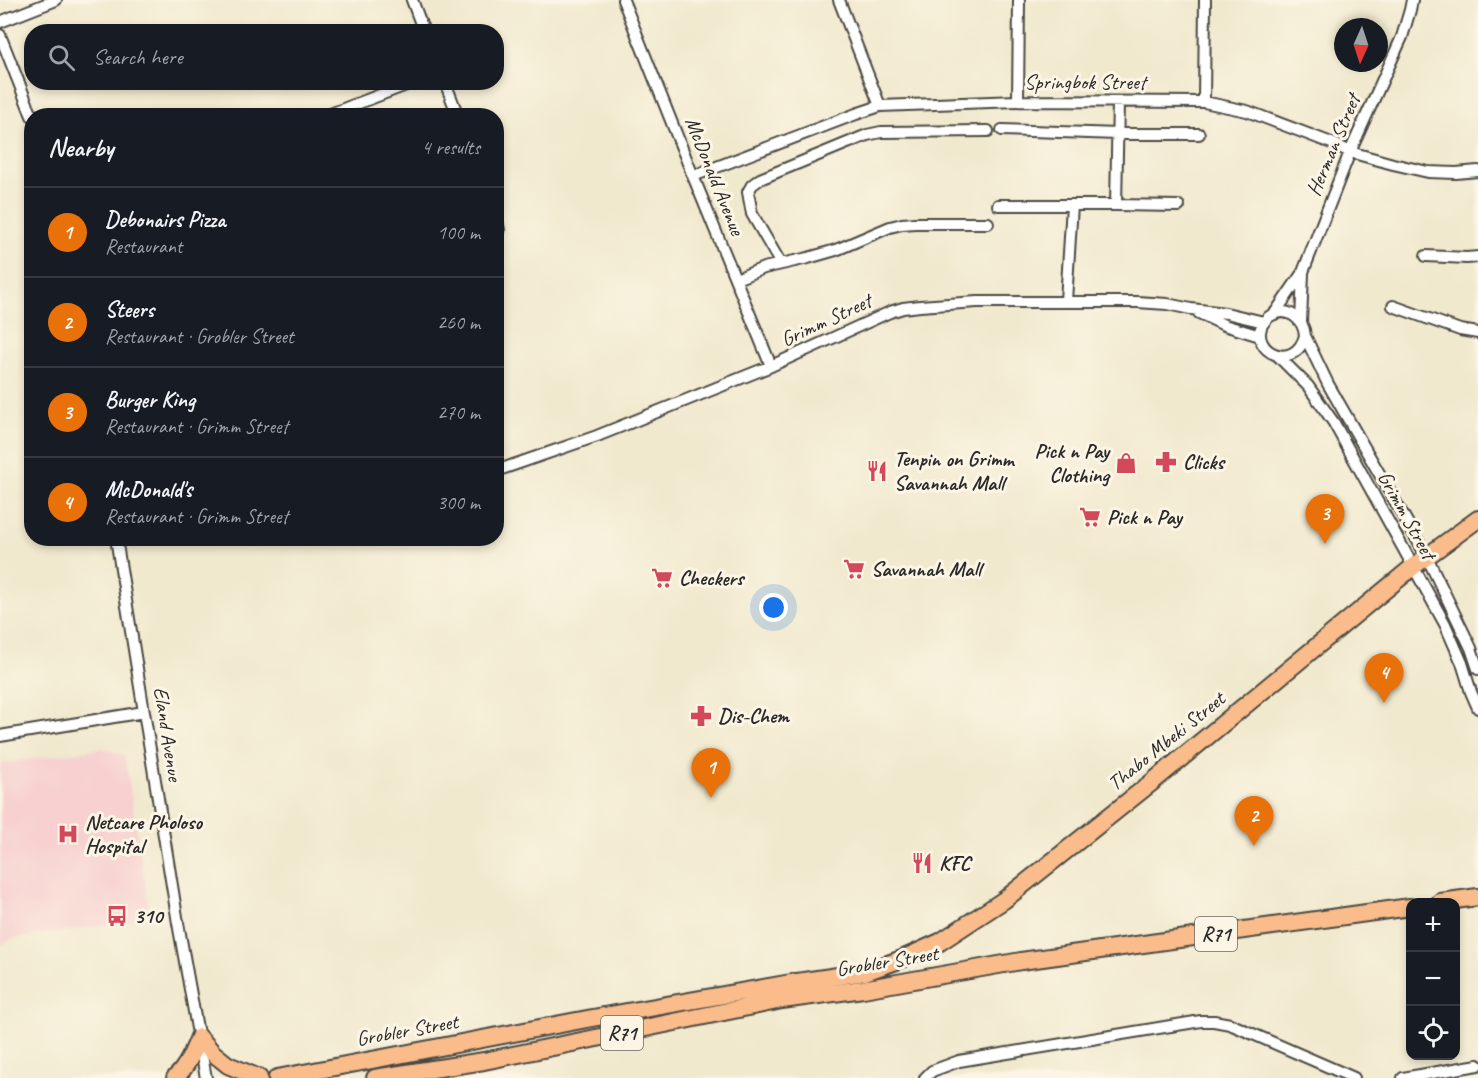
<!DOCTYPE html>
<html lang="en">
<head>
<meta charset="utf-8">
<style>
  :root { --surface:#171b24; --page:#20242c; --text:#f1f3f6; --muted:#9ea1a6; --line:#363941; --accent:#d1495b }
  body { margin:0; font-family:Caveat,sans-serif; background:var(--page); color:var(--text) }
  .controls { position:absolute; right:18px; bottom:18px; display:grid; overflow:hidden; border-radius:12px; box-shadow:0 3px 9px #0003 }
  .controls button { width:54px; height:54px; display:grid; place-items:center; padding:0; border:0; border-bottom:2px solid var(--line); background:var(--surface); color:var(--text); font:30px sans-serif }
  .compass { position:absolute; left:1334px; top:18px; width:54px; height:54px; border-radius:50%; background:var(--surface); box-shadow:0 3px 9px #0003; rotate:183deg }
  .you { position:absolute; left:774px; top:608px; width:21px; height:21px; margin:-15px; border:4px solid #fff; border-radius:50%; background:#1a73e8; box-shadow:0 0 0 9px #1a73e833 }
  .badge { display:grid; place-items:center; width:39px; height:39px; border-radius:50%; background:var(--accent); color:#fff; font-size:20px; font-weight:700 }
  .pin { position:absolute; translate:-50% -50px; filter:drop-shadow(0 2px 3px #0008) }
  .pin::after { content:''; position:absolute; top:32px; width:21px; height:18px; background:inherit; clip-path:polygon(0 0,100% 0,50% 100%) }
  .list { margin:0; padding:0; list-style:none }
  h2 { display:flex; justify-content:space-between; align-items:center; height:78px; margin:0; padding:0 24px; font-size:26px }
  h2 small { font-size:20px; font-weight:400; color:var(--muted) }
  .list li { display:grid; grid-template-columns:39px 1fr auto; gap:18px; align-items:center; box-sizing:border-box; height:90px; padding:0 24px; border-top:2px solid var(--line) }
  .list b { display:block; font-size:22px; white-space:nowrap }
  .list p { margin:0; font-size:20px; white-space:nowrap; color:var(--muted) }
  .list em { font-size:20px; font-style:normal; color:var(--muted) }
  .icon { flex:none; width:33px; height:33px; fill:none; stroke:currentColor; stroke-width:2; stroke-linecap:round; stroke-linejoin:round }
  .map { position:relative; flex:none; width:1478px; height:1078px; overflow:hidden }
  .search { position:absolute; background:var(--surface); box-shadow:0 3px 9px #0003; left:24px; top:24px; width:480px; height:66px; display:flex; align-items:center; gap:15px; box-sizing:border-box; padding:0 21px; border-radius:24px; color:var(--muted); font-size:22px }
  .panel { position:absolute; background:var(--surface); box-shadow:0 3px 9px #0003; left:24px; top:108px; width:480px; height:438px; border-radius:24px }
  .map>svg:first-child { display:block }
</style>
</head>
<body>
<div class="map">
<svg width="1478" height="1078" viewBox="0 0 1478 1078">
  <rect width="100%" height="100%" fill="#fcf5e5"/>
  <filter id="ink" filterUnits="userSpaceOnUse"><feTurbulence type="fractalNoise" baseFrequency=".0167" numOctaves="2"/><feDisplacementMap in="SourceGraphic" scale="12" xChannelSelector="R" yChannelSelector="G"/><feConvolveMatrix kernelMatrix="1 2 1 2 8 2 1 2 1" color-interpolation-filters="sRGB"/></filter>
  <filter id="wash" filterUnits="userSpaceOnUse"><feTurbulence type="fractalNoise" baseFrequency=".008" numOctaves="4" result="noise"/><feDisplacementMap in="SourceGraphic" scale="24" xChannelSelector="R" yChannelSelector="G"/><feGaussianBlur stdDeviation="1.35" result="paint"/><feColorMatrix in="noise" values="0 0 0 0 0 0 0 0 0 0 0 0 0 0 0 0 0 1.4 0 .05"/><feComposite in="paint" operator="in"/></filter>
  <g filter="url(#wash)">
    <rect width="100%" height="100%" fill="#f1e9ce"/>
    <path fill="#f7d0cf" d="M103,748L125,756L148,903L139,920L11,939L0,947V764Z"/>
  </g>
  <g filter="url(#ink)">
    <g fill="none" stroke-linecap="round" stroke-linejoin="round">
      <defs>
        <path id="minor" d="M412,0L424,32
          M623,0L693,176L771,366
          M839,0L880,106
          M0,22L56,0
          M0,35L32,116
          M445,82L458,116
          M1018,101L1019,0
          M1118,102L1116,205L1179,206
          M1204,102L1205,0
          M325,116L414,82
          M1002,130L1118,134H1199
          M693,176L856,114L880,106L1018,101L1204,102L1247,111L1334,144L1350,152L1393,164L1428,172L1456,173L1478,171
          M998,205H1116
          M496,216L499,230L496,244
          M1426,256L1467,258L1478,257
          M781,264L752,214L748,192L752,185L760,179L867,135L881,132L988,131
          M736,279L764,268L808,258L836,250L890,227L902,224L915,223H988
          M1066,301L1072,205
          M1393,306L1460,330L1478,333
          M1199,313L1224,325L1260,336
          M1275,313L1303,272L1350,152L1402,37L1410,10L1412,0
          M1301,322L1303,273
          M1305,336C1294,373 1250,351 1262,325C1265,321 1267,317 1272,315C1289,306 1304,320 1305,336L1328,384L1427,557L1471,648L1478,669
          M1278,356L1308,386L1334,423L1445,624L1462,663L1471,692L1478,708
          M496,471L597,436L771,366L890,312L903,308L920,306L977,302H1137L1167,304L1191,309L1226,313L1264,322
          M116,538L178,923L206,1078
          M0,736L144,712
          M925,1078L932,1071L959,1061L1201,1021H1214L1230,1024L1354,1078
          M1403,1078L1478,1065"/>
        <path id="primary" d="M1440,902L1478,897
          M175,1078C187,1067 193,1052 199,1037L213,1053L228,1065L259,1078
          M277,1078L587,1019L797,982L865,972L902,959L940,942L1004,900L1151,783L1414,566L1478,519
          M375,1078L484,1061L782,1000L863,989L1021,961L1410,907"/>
      </defs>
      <use href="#minor" stroke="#494843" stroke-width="14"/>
      <use href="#primary" stroke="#494843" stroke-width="20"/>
      <use href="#minor" stroke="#fff" stroke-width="10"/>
      <use href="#primary" stroke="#fabc8b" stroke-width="16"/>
    </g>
  </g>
  <defs>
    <symbol id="pharmacy-bare" viewBox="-9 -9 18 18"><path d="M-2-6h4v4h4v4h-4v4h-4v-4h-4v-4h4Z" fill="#d1495b" stroke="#fcf5e5" stroke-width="2.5" paint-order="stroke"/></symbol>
    <symbol id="shop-bare" viewBox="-9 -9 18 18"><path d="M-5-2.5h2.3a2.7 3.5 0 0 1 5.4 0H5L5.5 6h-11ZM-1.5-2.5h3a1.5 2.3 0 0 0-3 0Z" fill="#d1495b" stroke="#fcf5e5" stroke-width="2.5" paint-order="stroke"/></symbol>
    <symbol id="restaurant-bare" viewBox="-9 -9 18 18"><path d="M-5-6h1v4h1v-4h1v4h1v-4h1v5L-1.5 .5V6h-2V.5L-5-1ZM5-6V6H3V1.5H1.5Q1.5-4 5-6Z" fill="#d1495b" stroke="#fcf5e5" stroke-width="2.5" paint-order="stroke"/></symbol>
    <symbol id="supermarket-bare" viewBox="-9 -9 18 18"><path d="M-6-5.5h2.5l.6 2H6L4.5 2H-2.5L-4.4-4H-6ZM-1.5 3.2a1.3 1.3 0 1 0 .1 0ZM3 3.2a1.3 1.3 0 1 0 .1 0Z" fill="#d1495b" stroke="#fcf5e5" stroke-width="2.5" paint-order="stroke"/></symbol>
    <symbol id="hospital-bare" viewBox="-9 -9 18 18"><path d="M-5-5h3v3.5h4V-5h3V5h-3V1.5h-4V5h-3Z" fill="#d1495b" stroke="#fcf5e5" stroke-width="2.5" paint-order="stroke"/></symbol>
    <symbol id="bus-bare" viewBox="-9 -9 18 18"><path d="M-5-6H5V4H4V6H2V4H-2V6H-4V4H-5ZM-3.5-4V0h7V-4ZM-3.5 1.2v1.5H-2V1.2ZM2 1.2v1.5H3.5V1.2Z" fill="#d1495b" stroke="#fcf5e5" stroke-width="2.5" paint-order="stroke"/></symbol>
  </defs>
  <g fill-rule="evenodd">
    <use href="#pharmacy-bare" x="1151" y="447" width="30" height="30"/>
    <use href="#shop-bare" x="1111" y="448" width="30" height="30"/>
    <use href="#restaurant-bare" x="862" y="456" width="30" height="30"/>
    <use href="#supermarket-bare" x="1075" y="502" width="30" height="30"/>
    <use href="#supermarket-bare" x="839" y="554" width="30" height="30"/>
    <use href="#supermarket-bare" x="647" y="563" width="30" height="30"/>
    <use href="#pharmacy-bare" x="686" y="701" width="30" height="30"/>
    <use href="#hospital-bare" x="53" y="819" width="30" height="30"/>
    <use href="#restaurant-bare" x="907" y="848" width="30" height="30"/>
    <use href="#bus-bare" x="102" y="901" width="30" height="30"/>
  </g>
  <g text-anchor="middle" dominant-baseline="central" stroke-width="6" stroke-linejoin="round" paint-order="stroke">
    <g fill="#fcf5e5" stroke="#6a6863" stroke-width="1.5">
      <rect x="1195" y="917" width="42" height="34" rx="4.5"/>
      <rect x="601" y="1016" width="42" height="34" rx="4.5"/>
    </g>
    <g font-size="20" font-weight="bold" fill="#2b2b2b">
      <text x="1216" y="934">R71</text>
      <text x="622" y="1033">R71</text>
    </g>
    <g font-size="21" fill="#2b2b2b" stroke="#fcf5e5">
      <text x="1085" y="82">Springbok Street</text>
      <text transform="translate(1333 145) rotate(-67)">Herman Street</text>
      <text transform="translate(715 176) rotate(68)">McDonald Avenue</text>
      <text transform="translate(826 320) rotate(-25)">Grimm Street</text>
      <text transform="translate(1407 515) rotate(61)">Grimm Street</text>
      <text transform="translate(168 734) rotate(81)">Eland Avenue</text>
      <text transform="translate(1166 741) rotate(-39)">Thabo Mbeki Street</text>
      <text transform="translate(887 961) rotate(-9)">Grobler Street</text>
      <text transform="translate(407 1030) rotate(-10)">Grobler Street</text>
    </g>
    <g font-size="21" font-weight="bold" fill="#2b2b2b" stroke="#fcf5e5" text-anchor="start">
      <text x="1109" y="451" text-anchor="end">Pick n Pay<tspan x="1109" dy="24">Clothing</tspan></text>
      <text x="894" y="459">Tenpin on Grimm<tspan x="894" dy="24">Savannah Mall</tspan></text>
      <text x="1183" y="462">Clicks</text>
      <text x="1107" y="517">Pick n Pay</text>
      <text x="871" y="569">Savannah Mall</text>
      <text x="679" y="578">Checkers</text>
      <text x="718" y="716">Dis-Chem</text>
      <text x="85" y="822">Netcare Pholoso<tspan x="85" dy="24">Hospital</tspan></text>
      <text x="939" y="863">KFC</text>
      <text x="134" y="916">310</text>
    </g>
  </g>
</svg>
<div class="controls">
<button>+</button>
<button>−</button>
<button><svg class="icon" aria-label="locate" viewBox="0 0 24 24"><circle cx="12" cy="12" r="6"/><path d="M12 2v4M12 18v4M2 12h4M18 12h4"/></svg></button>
</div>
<svg class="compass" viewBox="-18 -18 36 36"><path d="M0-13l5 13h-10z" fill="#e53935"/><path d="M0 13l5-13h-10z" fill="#9ea1a6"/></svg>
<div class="you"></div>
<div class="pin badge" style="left:711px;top:798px;background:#e8710a">1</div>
<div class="pin badge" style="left:1254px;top:846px;background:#e8710a">2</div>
<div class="pin badge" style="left:1325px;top:544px;background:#e8710a">3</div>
<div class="pin badge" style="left:1384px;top:703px;background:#e8710a">4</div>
<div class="search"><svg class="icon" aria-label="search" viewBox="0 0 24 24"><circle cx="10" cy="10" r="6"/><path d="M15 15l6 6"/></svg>Search here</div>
<section class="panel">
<h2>Nearby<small>4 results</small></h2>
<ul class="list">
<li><span class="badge" style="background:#e8710a">1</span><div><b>Debonairs Pizza</b><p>Restaurant</p></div><em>100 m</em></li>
<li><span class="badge" style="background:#e8710a">2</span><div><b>Steers</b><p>Restaurant · Grobler Street</p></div><em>260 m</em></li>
<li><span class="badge" style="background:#e8710a">3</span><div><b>Burger King</b><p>Restaurant · Grimm Street</p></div><em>270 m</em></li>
<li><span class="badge" style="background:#e8710a">4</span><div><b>McDonald's</b><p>Restaurant · Grimm Street</p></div><em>300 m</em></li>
</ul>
</section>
</div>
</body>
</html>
